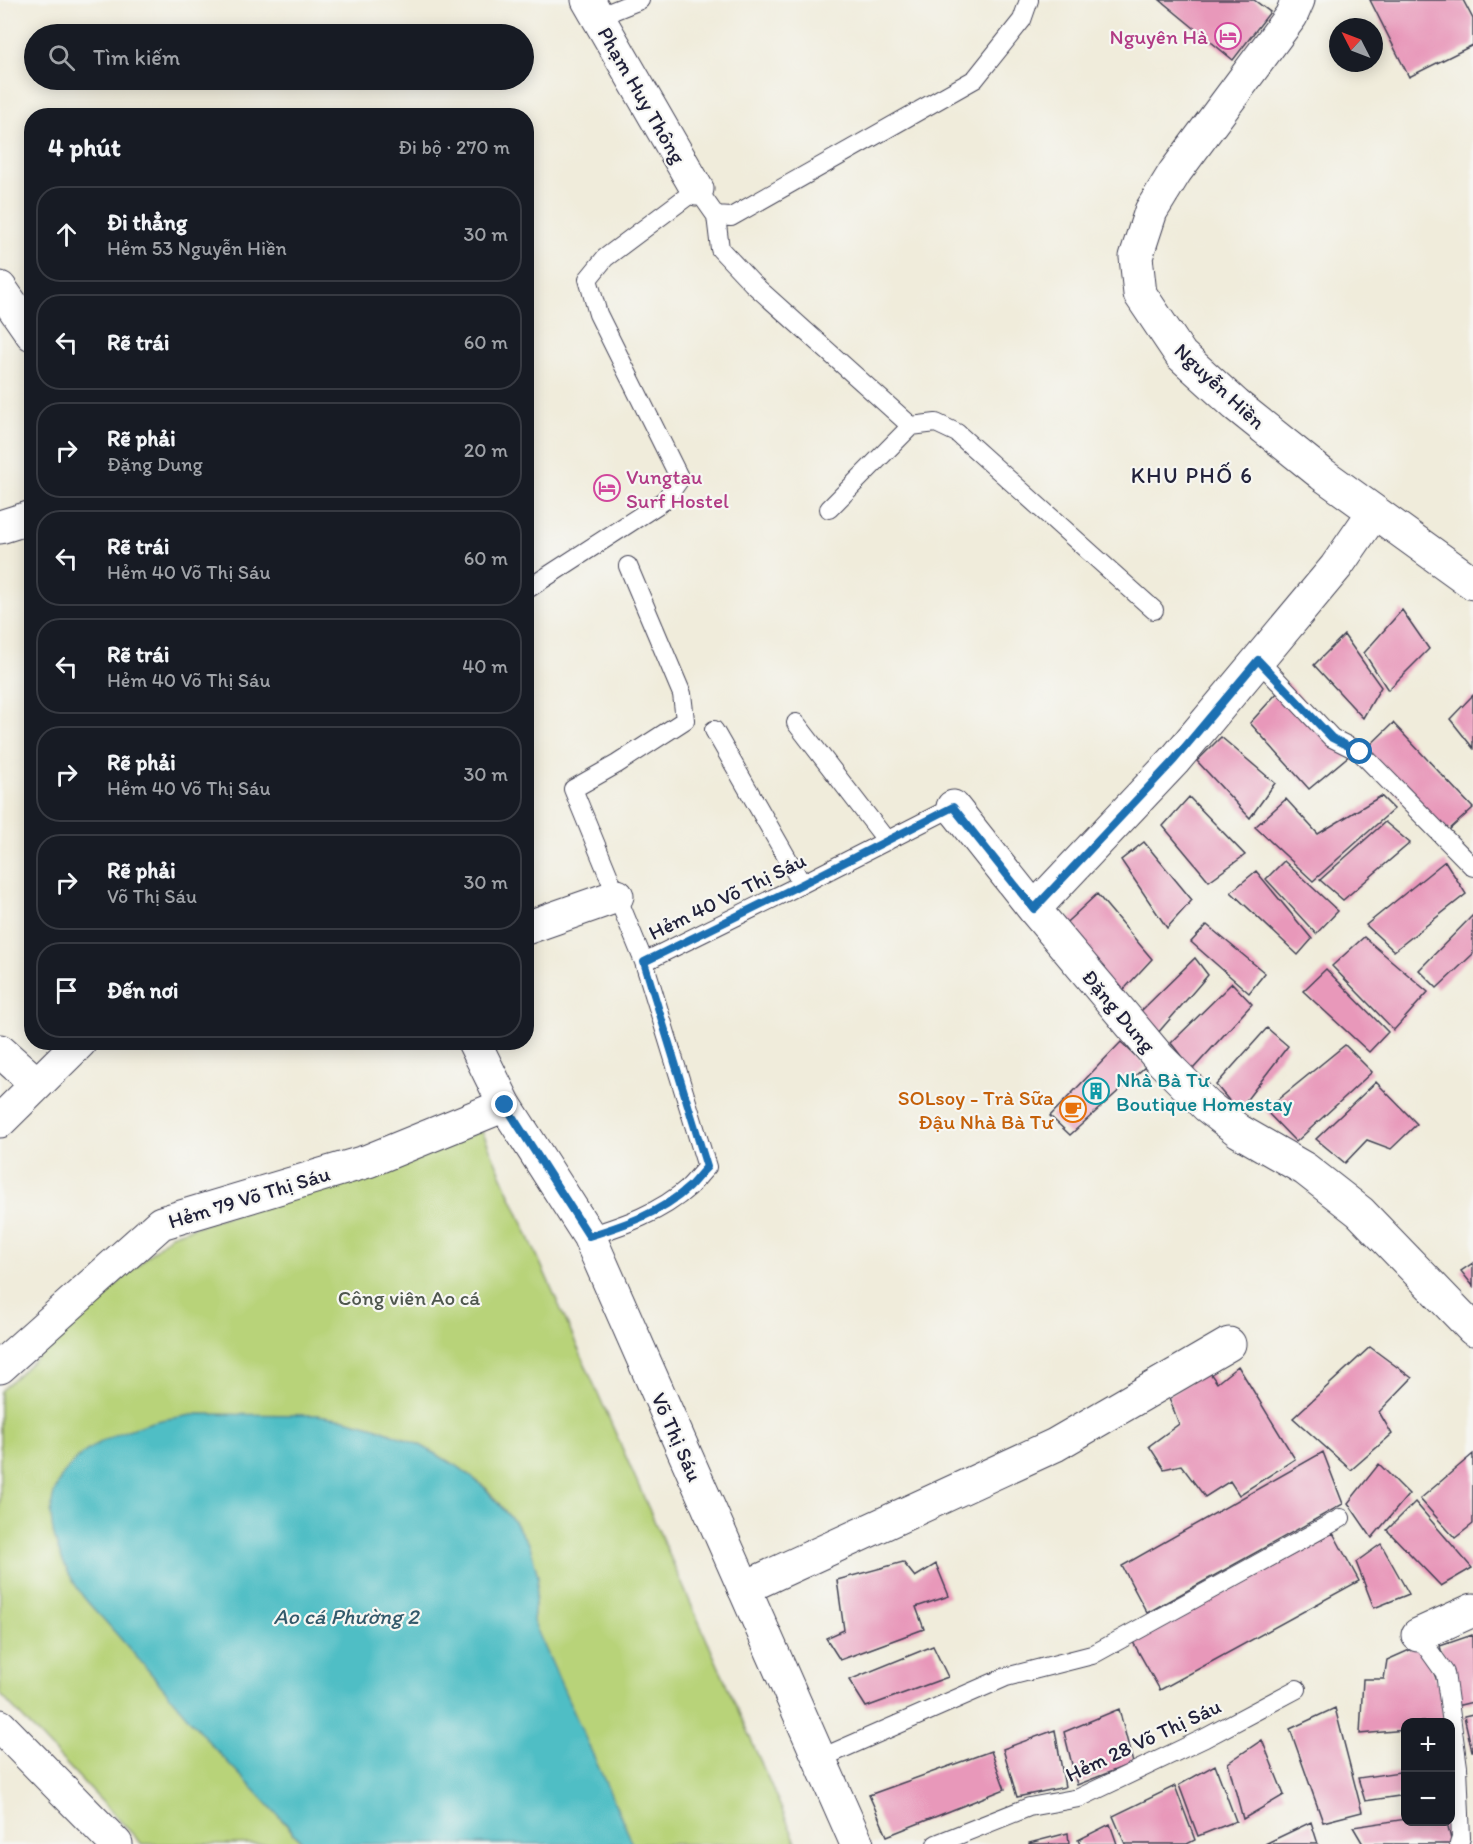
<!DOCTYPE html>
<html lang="vi">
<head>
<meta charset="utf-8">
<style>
  :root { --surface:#171b24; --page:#242831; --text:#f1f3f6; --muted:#9ea1a6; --line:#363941 }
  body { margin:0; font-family:Itim,sans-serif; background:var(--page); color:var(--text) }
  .controls { position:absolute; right:18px; bottom:18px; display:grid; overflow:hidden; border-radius:12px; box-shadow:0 3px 15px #0003 }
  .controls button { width:54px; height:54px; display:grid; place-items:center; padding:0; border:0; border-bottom:2px solid var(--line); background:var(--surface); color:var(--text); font:30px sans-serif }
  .compass { position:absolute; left:1329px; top:18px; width:54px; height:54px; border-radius:50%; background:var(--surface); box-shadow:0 3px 15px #0003; rotate:312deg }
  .stop { position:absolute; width:18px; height:18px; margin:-14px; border:4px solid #1f6fb2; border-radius:50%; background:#fff }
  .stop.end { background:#1f6fb2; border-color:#fff; box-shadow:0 2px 6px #0008 }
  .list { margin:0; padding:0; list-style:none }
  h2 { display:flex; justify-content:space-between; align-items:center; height:78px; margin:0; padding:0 24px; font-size:26px }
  h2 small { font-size:20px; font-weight:400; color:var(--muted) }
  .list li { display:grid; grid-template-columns:39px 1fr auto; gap:18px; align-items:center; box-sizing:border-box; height:96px; margin:0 12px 12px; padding:0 12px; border:2px solid var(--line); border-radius:24px }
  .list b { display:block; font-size:22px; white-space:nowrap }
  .list p { margin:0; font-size:20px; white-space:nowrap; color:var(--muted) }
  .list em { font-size:20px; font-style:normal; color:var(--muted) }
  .icon { flex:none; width:33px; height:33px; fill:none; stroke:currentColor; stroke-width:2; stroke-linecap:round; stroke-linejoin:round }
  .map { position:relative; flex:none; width:1473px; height:1844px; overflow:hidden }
  .search { position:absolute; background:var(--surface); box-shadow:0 3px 15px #0003; left:24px; top:24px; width:510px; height:66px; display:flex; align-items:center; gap:15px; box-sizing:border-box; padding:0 21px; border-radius:33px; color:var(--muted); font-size:22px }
  .panel { position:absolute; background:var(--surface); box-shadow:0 3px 15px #0003; left:24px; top:108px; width:510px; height:942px; border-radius:24px }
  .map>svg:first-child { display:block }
</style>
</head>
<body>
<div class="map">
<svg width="1473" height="1844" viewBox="0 0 1473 1844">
  <rect width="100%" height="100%" fill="#f6f6f2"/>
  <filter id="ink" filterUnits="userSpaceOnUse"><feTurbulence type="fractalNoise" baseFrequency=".0167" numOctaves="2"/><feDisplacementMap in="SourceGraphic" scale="12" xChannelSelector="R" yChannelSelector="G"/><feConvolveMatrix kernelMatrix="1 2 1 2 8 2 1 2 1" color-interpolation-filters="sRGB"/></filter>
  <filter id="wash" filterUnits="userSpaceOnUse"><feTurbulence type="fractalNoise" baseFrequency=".008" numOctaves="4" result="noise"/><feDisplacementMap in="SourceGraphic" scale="24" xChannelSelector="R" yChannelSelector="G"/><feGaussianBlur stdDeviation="1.35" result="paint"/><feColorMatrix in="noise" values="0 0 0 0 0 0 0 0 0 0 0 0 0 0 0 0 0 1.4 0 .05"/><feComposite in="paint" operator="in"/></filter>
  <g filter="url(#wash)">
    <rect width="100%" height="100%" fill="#f0ecdb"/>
    <path fill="#b8d379" stroke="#6d7a5a" stroke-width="1.5" d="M482,1131L797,1844H615L533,1621L538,1576L530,1546L514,1522L486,1488L460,1468L420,1445L375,1427L345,1419L168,1693L217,1750L254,1788L303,1844H142L0,1694V1391L171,1235Z"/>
    <path fill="#50bec5" stroke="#397080" stroke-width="1.5" d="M198,1414L317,1415L345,1419L375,1427L420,1445L460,1468L485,1488L514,1522L530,1546L538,1576L533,1621L633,1844H303C276,1810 245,1781 216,1750C193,1724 171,1697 148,1670C134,1654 120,1638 106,1622C98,1613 89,1605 82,1595C21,1504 54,1449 153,1422C168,1418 183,1417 198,1414Z"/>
    <g id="blocks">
      <path fill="#e898ba" d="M1160,0H1254L1270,12L1233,60Z
        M1370,0H1463L1473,19V45L1409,77Z
        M1402,610L1429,649L1388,690L1364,653Z
        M1344,635L1381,687L1363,718L1314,665Z
        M1287,682L1351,754L1309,789L1250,723Z
        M1473,695V748L1450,719Z
        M1393,723L1473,808L1437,841L1362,753Z
        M1221,737L1275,783L1250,818L1197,761Z
        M1381,796L1394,809L1313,881L1255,827L1286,799L1318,834Z
        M1189,797L1245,855L1209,881L1163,826Z
        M1385,822L1410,843L1343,900L1320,880Z
        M1144,842L1192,900L1167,928L1121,860Z
        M1284,861L1338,911L1316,934L1266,879Z
        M1445,861L1466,894L1394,951L1366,925Z
        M1256,871L1312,939L1298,955L1231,892Z
        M1097,894L1152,959L1115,999L1056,932Z
        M1473,915V954L1437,988L1419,970Z
        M1207,925L1265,973L1249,993L1191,942Z
        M1364,937L1428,992L1394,1030L1332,966Z
        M1195,958L1208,975L1157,1034L1141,1011Z
        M1326,969L1388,1032L1369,1052L1303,991Z
        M1232,983L1252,1004L1192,1070L1171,1043Z
        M1267,1028L1288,1046L1238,1111L1216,1085Z
        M1121,1042L1146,1066L1070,1135L1050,1116Z
        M1345,1045L1372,1072L1296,1142L1265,1110Z
        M1376,1082L1417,1124L1391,1149L1367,1140L1345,1163L1316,1139Z
        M1473,1263V1286L1461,1271Z
        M1370,1347L1412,1378L1379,1412L1392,1434L1351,1470L1293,1418Z
        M1238,1366L1295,1459L1239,1495L1230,1481L1205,1497L1181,1465L1164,1469L1149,1446L1179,1424L1168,1395L1208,1370L1217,1383Z
        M1323,1452L1343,1504L1147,1613L1122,1566Z
        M1473,1454V1524L1455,1538L1420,1499Z
        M1379,1464L1409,1494L1372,1538L1348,1503Z
        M1415,1502L1472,1568L1441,1586L1387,1530Z
        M1333,1533L1359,1581L1160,1690L1133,1642Z
        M1381,1544L1409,1594L1374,1608L1356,1562Z
        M903,1562L915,1577L936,1564L949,1596L916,1607L924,1629L840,1660L826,1638L844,1630L837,1580Z
        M1472,1635L1473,1702L1456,1706L1440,1646Z
        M1423,1644L1440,1689L1444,1722H1406V1730L1360,1734L1363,1679H1384L1387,1660Z
        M933,1646L948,1677L866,1707L849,1680Z
        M1335,1708L1362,1812L1323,1822L1290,1729Z
        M1119,1709L1133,1763L1077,1785L1064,1732Z
        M1473,1714V1751H1472L1464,1716Z
        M1055,1730L1065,1787L1017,1797L1003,1749Z
        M1262,1740L1284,1795L1243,1819L1228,1763Z
        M991,1751L1005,1789L887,1836L869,1795Z
        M1215,1765L1236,1821L1198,1836L1179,1785Z
        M1406,1771V1795L1365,1801L1358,1778Z
        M1175,1786L1195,1840L1187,1844H1125L1113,1816Z
        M1406,1819V1822H1447L1452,1844H1363L1353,1827Z
        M1311,1822L1318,1844H1265Z
        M1110,1824L1117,1844H1080L1078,1840Z
        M1068,1833L1069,1844H1029V1843Z"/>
    </g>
  </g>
  <g filter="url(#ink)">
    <use href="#blocks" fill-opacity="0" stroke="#414053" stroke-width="1.5"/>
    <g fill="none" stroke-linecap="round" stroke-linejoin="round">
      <defs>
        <path id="service" d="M598,17L640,0
          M716,216L720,249L752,283L911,426
          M829,509L911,426L936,423L957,433L1154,610
          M526,590L665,500L680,479L598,314L588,279L605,258L697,189L716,216L731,217L975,79L1022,20L1029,0
          M1258,660L1332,738L1360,752L1473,867
          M796,723L887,841
          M714,730L802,884
          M644,962L802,884L953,807
          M589,1236C624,1225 660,1213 689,1187C695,1181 701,1173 707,1167L644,962L573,789L617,764L685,720L682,694L628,566
          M1418,1635L1445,1673L1458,1767L1461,1838L1459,1844
          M819,1759L1006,1677L1092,1655L1341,1518
          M936,1844L1029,1807L1079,1798L1205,1738L1297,1689"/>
        <path id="minor" d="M588,0L697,189
          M1298,0L1291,16L1175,172L1151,211L1136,257L1140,294L1181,355L1236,405L1322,474L1473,583
          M0,527L32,517
          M953,807L1034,909L1160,1059L1207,1106L1239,1131L1305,1169L1360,1212L1473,1329
          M1034,909L1174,761L1336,567L1374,512
          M526,928L617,896
          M0,1051L37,1084
          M0,1121L80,1042
          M0,1367L161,1223L368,1161L505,1105
          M744,1588L1055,1445L1229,1344
          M1418,1635L1473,1610
          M0,1726L116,1844"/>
        <path id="tertiary" d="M0,288L32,334
          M474,1042L505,1105L589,1236L857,1844"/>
      </defs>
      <use href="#service" stroke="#414053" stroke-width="20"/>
      <use href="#minor" stroke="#414053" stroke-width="35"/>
      <use href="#tertiary" stroke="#414053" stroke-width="35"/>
      <use href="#service" stroke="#fff" stroke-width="18"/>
      <use href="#minor" stroke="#fff" stroke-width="33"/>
      <use href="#tertiary" stroke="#fff" stroke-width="33"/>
    </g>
  </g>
  <g fill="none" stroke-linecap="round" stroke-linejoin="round" filter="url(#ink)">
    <path stroke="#1f6fb2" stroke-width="8" d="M505,1105L589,1236C624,1225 661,1213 689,1187C695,1181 701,1173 707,1167L644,962L802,884L953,807L1034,909L1174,760L1258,660L1332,738L1360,752"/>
  </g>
  <defs>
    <symbol id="hotel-ring" viewBox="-11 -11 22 22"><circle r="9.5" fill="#f6f6f2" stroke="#d1479c" stroke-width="1.5"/><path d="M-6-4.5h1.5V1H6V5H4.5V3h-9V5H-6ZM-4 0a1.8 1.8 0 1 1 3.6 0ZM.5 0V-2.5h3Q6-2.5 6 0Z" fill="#d1479c"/></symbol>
    <symbol id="building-ring" viewBox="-11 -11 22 22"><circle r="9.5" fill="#f6f6f2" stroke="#0f9aa8" stroke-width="1.5"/><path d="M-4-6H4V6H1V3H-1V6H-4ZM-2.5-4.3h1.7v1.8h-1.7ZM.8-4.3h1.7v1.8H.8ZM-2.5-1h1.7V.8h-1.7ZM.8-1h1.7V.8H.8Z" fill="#0f9aa8"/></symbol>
    <symbol id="cafe-ring" viewBox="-11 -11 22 22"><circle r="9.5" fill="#f6f6f2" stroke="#e8710a" stroke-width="1.5"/><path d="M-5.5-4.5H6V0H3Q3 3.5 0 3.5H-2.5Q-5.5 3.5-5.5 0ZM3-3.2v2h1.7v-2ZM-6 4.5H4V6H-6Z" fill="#e8710a"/></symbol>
  </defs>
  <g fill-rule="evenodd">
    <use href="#hotel-ring" x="1213" y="21" width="30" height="30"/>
    <use href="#hotel-ring" x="592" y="473" width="30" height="30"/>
    <use href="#building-ring" x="1081" y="1076" width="30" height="30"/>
    <use href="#cafe-ring" x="1058" y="1094" width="30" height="30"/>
  </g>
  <g text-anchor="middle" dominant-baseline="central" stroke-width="4.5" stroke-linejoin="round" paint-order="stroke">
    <g font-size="21" fill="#b23c85" stroke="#f6f6f2" text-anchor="end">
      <text x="1208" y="36">Nguyên Hà</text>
      <text x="626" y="476" text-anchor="start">Vungtau<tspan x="626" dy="24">Surf Hostel</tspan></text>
    </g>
    <g font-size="21" fill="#22223b" stroke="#f6f6f2">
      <text transform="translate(642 95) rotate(60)">Phạm Huy Thông</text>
      <text transform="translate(1220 386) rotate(43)">Nguyễn Hiền</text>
      <text transform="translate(727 896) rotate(-26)">Hẻm 40 Võ Thị Sáu</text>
      <text transform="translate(1119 1011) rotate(50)">Đặng Dung</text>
      <text transform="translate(249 1197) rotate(-17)">Hẻm 79 Võ Thị Sáu</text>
      <text transform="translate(677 1437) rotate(66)">Võ Thị Sáu</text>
      <text transform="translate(1143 1740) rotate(-25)">Hẻm 28 Võ Thị Sáu</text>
    </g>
    <g font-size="21" fill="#0d838f" stroke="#f6f6f2" text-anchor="start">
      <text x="1116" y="1079">Nhà Bà Tư<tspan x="1116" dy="24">Boutique Homestay</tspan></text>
    </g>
    <g font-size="21" fill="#c56008" stroke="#f6f6f2" text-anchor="end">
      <text x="1054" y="1097">SOLsoy - Trà Sữa<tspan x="1054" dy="24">Đậu Nhà Bà Tư</tspan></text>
    </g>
    <g font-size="21" fill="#4f574e" stroke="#f6f6f2">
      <text x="409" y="1297">Công viên Ao cá</text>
    </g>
    <g font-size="22" letter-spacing="1.5" fill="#22223b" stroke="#f6f6f2">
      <text x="1192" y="475">KHU PHỐ 6</text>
    </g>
    <g font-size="22" font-style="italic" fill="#32596b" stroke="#f6f6f2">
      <text x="346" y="1616">Ao cá Phường 2</text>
    </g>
  </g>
</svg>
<div class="controls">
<button>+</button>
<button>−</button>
</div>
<svg class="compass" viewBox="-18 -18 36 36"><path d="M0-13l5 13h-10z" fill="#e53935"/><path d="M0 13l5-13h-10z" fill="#9ea1a6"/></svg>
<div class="stop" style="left:1360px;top:752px"></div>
<div class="stop end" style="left:505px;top:1105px"></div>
<div class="search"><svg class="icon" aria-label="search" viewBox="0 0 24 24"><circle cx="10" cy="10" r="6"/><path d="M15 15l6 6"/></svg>Tìm kiếm</div>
<section class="panel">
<h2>4 phút<small>Đi bộ · 270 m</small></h2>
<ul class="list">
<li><svg class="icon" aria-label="ahead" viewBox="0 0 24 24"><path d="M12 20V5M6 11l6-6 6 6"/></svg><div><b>Đi thẳng</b><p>Hẻm 53 Nguyễn Hiền</p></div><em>30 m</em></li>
<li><svg class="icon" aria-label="left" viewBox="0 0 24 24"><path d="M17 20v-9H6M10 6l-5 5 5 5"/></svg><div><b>Rẽ trái</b></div><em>60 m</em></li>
<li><svg class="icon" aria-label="right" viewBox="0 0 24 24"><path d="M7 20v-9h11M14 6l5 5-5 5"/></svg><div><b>Rẽ phải</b><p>Đặng Dung</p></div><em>20 m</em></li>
<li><svg class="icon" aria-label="left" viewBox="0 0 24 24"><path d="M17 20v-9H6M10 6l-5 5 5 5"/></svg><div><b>Rẽ trái</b><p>Hẻm 40 Võ Thị Sáu</p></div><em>60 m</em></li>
<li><svg class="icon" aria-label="left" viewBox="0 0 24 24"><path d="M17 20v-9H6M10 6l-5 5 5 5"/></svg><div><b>Rẽ trái</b><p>Hẻm 40 Võ Thị Sáu</p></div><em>40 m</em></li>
<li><svg class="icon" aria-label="right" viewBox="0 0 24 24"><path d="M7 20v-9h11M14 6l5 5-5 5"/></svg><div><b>Rẽ phải</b><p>Hẻm 40 Võ Thị Sáu</p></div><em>30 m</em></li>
<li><svg class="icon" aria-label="right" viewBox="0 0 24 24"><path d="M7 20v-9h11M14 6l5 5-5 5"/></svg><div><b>Rẽ phải</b><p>Võ Thị Sáu</p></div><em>30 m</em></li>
<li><svg class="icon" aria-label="arrive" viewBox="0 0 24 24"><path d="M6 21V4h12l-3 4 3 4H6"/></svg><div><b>Đến nơi</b></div></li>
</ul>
</section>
</div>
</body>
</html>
